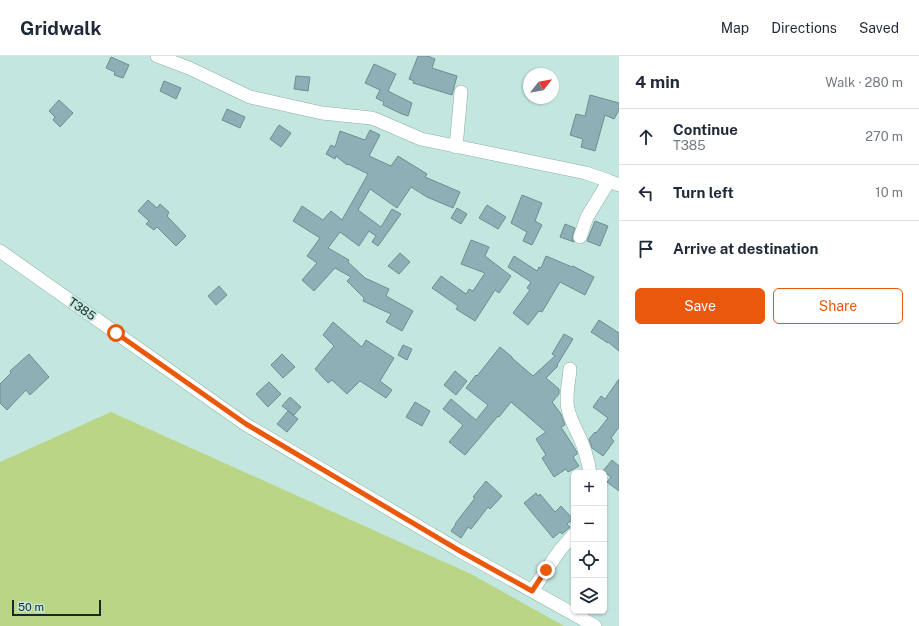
<!DOCTYPE html>
<html lang="en">
<head>
<meta charset="utf-8">
<style>
  :root { --surface:#fff; --page:#f2f2f3; --text:#1f2937; --muted:#747a83; --line:#e0e1e3; --accent:#ea580c }
  body { margin:0; font-family:"Public Sans",sans-serif; background:var(--page); color:var(--text) }
  .controls { position:absolute; right:12px; bottom:12px; display:grid; overflow:hidden; border-radius:6px; box-shadow:0 1px 3px #0004 }
  .controls button { width:36px; height:36px; display:grid; place-items:center; padding:0; border:0; border-bottom:1px solid var(--line); background:var(--surface); color:var(--text); font:20px sans-serif }
  .compass { position:absolute; left:523px; top:12px; width:36px; height:36px; border-radius:50%; background:var(--surface); box-shadow:0 1px 3px #0004; rotate:59deg }
  .scale { position:absolute; left:12px; bottom:10px; width:89px; box-sizing:border-box; padding-left:4px; border:2px solid #1b2926; border-top:0; font-size:11px; line-height:14px; white-space:nowrap; color:#1b2926; -webkit-text-stroke:3px #c3e7df; paint-order:stroke }
  .stop { position:absolute; width:12px; height:12px; margin:-9px; border:3px solid #ea580c; border-radius:50%; background:#fff }
  .stop.end { background:#ea580c; border-color:#fff; box-shadow:0 1px 4px #0008 }
  .list { margin:0; padding:0; list-style:none }
  h2 { display:flex; justify-content:space-between; align-items:center; height:52px; margin:0; padding:0 16px; font-size:17px }
  h2 small { font-size:13px; font-weight:400; color:var(--muted) }
  .list li { display:grid; grid-template-columns:26px 1fr auto; gap:12px; align-items:center; box-sizing:border-box; height:56px; padding:0 16px; border-top:1px solid var(--line) }
  .list b { display:block; font-size:15px; white-space:nowrap }
  .list p { margin:0; font-size:13px; white-space:nowrap; color:var(--muted) }
  .list em { font-size:13px; font-style:normal; color:var(--muted) }
  .actions { display:flex; gap:8px; padding:12px 16px }
  .actions a { flex:1; padding:9px 0; border:1px solid var(--accent); border-radius:6px; text-align:center; font-size:14px; color:var(--accent) }
  .actions .main { background:var(--accent); color:#fff }
  .icon { flex:none; width:22px; height:22px; fill:none; stroke:currentColor; stroke-width:2; stroke-linecap:round; stroke-linejoin:round }
  .map { position:relative; flex:none; width:619px; height:570px; overflow:hidden }
  header { display:flex; align-items:center; gap:24px; box-sizing:border-box; height:56px; padding:0 20px; background:var(--surface); border-bottom:1px solid var(--line) }
  header strong { font-size:19px }
  nav { display:flex; gap:22px; margin-inline-start:auto; font-size:14px }
  main { display:flex }
  aside { flex:1; background:var(--surface) }
  .map>svg:first-child { display:block }
</style>
</head>
<body>
<header>
<strong>Gridwalk</strong>
<nav><a>Map</a><a>Directions</a><a>Saved</a></nav>
</header>
<main>
<div class="map">
<svg width="619" height="570" viewBox="0 0 619 570">
  <rect width="100%" height="100%" fill="#c3e7df"/>
  <path fill="#b9d585" d="M111,356L471,518L564,570H0V406Z"/>
  <path fill="#8cb0b6" stroke="#6b8e93" d="M418,0H428L435,3L432,12L457,20L452,39L413,27L414,25L409,23Z
    M111,1L129,9L123,22L114,19L115,16L106,12Z
    M374,8L396,18L388,35L412,47L408,60L402,58L383,49L384,46L376,42L380,34L365,27Z
    M296,20L310,21L308,35L294,33Z
    M164,25L181,32L176,43L160,35Z
    M590,39L619,47V54L614,63L605,59L595,95L581,91L583,83L570,79L576,58L585,60Z
    M59,44L73,57L60,71L53,64L55,61L49,55Z
    M227,53L245,61L240,72L222,64Z
    M279,69L291,77L281,91L270,83Z
    M370,74L380,79L369,100L391,110L398,100L427,118L425,121L460,136L453,152L427,141L411,131L397,152L370,133L358,154L381,171L392,153L401,158L378,190L372,186L376,180L369,175L359,190L340,176L328,192L349,204L348,206L365,222L389,233L386,240L413,255L402,275L386,266L391,258L363,245L364,242L347,225L351,221L335,212L314,235L302,224L317,207L307,200L320,182L293,165L302,150L323,164L331,155L342,164L368,118L348,108L347,109L336,100L335,103L326,98L331,89L335,91L340,75L365,84Z
    M522,139L542,147L535,165L542,169L532,189L523,185L527,176L511,167Z
    M148,144L157,152L160,148L169,156L167,160L186,180L176,190L157,171L154,174L146,168L149,165L138,155Z
    M487,149L506,161L498,173L479,162Z
    M457,152L467,158L461,168L451,162Z
    M595,165L608,170L600,190L587,185Z
    M565,168L575,172L572,182L574,186L560,181Z
    M471,184L489,191L485,200L511,220L499,237L495,234L475,265L456,253L458,250L432,232L441,220L466,238L469,233L473,235L485,217L461,208Z
    M400,197L410,206L399,218L388,210Z
    M514,200L537,215L539,211L541,212L546,200L572,211L573,210L594,221L585,239L560,226L542,256L539,255L528,269L513,257L530,234L527,232L531,226L508,211Z
    M219,230L227,239L216,249L208,240Z
    M599,264L619,277V295L608,286V287L591,276Z
    M333,266L362,291L366,284L394,302L380,325L392,334L386,342L360,325L347,338L332,324L328,327L315,313L334,290L323,279Z
    M564,278L573,283L557,309L558,310L546,322L559,333V338L552,346L561,358L565,369L561,371L577,396V398L573,401L579,410L568,416L566,413L554,421L542,402L546,399L536,383L546,376L511,346L499,361L498,360L465,399L449,386L463,369L443,353L451,343L476,364L488,349L466,332L476,319L477,320L500,291L512,301V302L533,320L555,300L552,298Z
    M403,289L412,293L407,304L398,299Z
    M29,298L49,321L30,339L26,334L7,354L0,347V328L11,317L10,315Z
    M282,298L295,311L283,322L271,309Z
    M455,315L467,325L456,339L444,329Z
    M619,323V371L611,382L614,385L603,400L592,392L589,383L595,376L596,377L608,362L593,351L601,340L605,343Z
    M269,326L281,338L268,351L256,338Z
    M290,341L301,351L294,359L282,350Z
    M415,346L430,355L422,370L406,361Z
    M288,355L298,363L287,376L277,368Z
    M612,404L619,410V435L607,426L611,421L603,415Z
    M486,425L502,440L490,453L488,451L471,473L468,471L461,482L451,475L456,468H455L475,442L473,441Z
    M536,437L538,440L540,438L555,456L561,450L573,463L567,468L570,471L562,478L560,476L553,482L524,447Z"/>
  <g fill="none" stroke-linecap="round" stroke-linejoin="round">
    <defs>
      <path id="minor" d="M157,0L189,12L250,41L322,57L371,62L377,64L421,83L586,117L609,125L619,129
        M456,91L461,36
        M580,181L587,161L609,125
        M0,195L245,368L460,495L595,570
        M570,313C569,326 565,340 568,353C570,362 574,370 578,378C584,390 588,404 590,417
        M532,535L560,494L574,478"/>
    </defs>
    <use href="#minor" stroke="#8aada5" stroke-width="14"/>
    <use href="#minor" stroke="#fff" stroke-width="13"/>
  </g>
  <g fill="none" stroke-linecap="round" stroke-linejoin="round">
    <path stroke="#ea580c" stroke-width="5" d="M116,277L246,368L460,495L532,535L546,514"/>
  </g>
  <g text-anchor="middle" dominant-baseline="central" stroke-width="4" stroke-linejoin="round" paint-order="stroke">
    <g font-size="12" fill="#1b2926" stroke="#c3e7df">
      <text transform="translate(82 253) rotate(35)">T385</text>
    </g>
  </g>
</svg>
<div class="controls">
<button>+</button>
<button>−</button>
<button><svg class="icon" aria-label="locate" viewBox="0 0 24 24"><circle cx="12" cy="12" r="6"/><path d="M12 2v4M12 18v4M2 12h4M18 12h4"/></svg></button>
<button><svg class="icon" aria-label="layers" viewBox="0 0 24 24"><path d="M12 4l9 5-9 5-9-5zM3 14l9 5 9-5"/></svg></button>
</div>
<svg class="compass" viewBox="-18 -18 36 36"><path d="M0-13l5 13h-10z" fill="#e53935"/><path d="M0 13l5-13h-10z" fill="#747a83"/></svg>
<div class="scale">50 m</div>
<div class="stop" style="left:116px;top:277px"></div>
<div class="stop end" style="left:546px;top:514px"></div>
</div>
<aside>
<h2>4 min<small>Walk · 280 m</small></h2>
<ul class="list">
<li><svg class="icon" aria-label="ahead" viewBox="0 0 24 24"><path d="M12 20V5M6 11l6-6 6 6"/></svg><div><b>Continue</b><p>T385</p></div><em>270 m</em></li>
<li><svg class="icon" aria-label="left" viewBox="0 0 24 24"><path d="M17 20v-9H6M10 6l-5 5 5 5"/></svg><div><b>Turn left</b></div><em>10 m</em></li>
<li><svg class="icon" aria-label="arrive" viewBox="0 0 24 24"><path d="M6 21V4h12l-3 4 3 4H6"/></svg><div><b>Arrive at destination</b></div></li>
</ul>
<div class="actions"><a class="main">Save</a><a>Share</a></div>
</aside>
</main>
</body>
</html>
